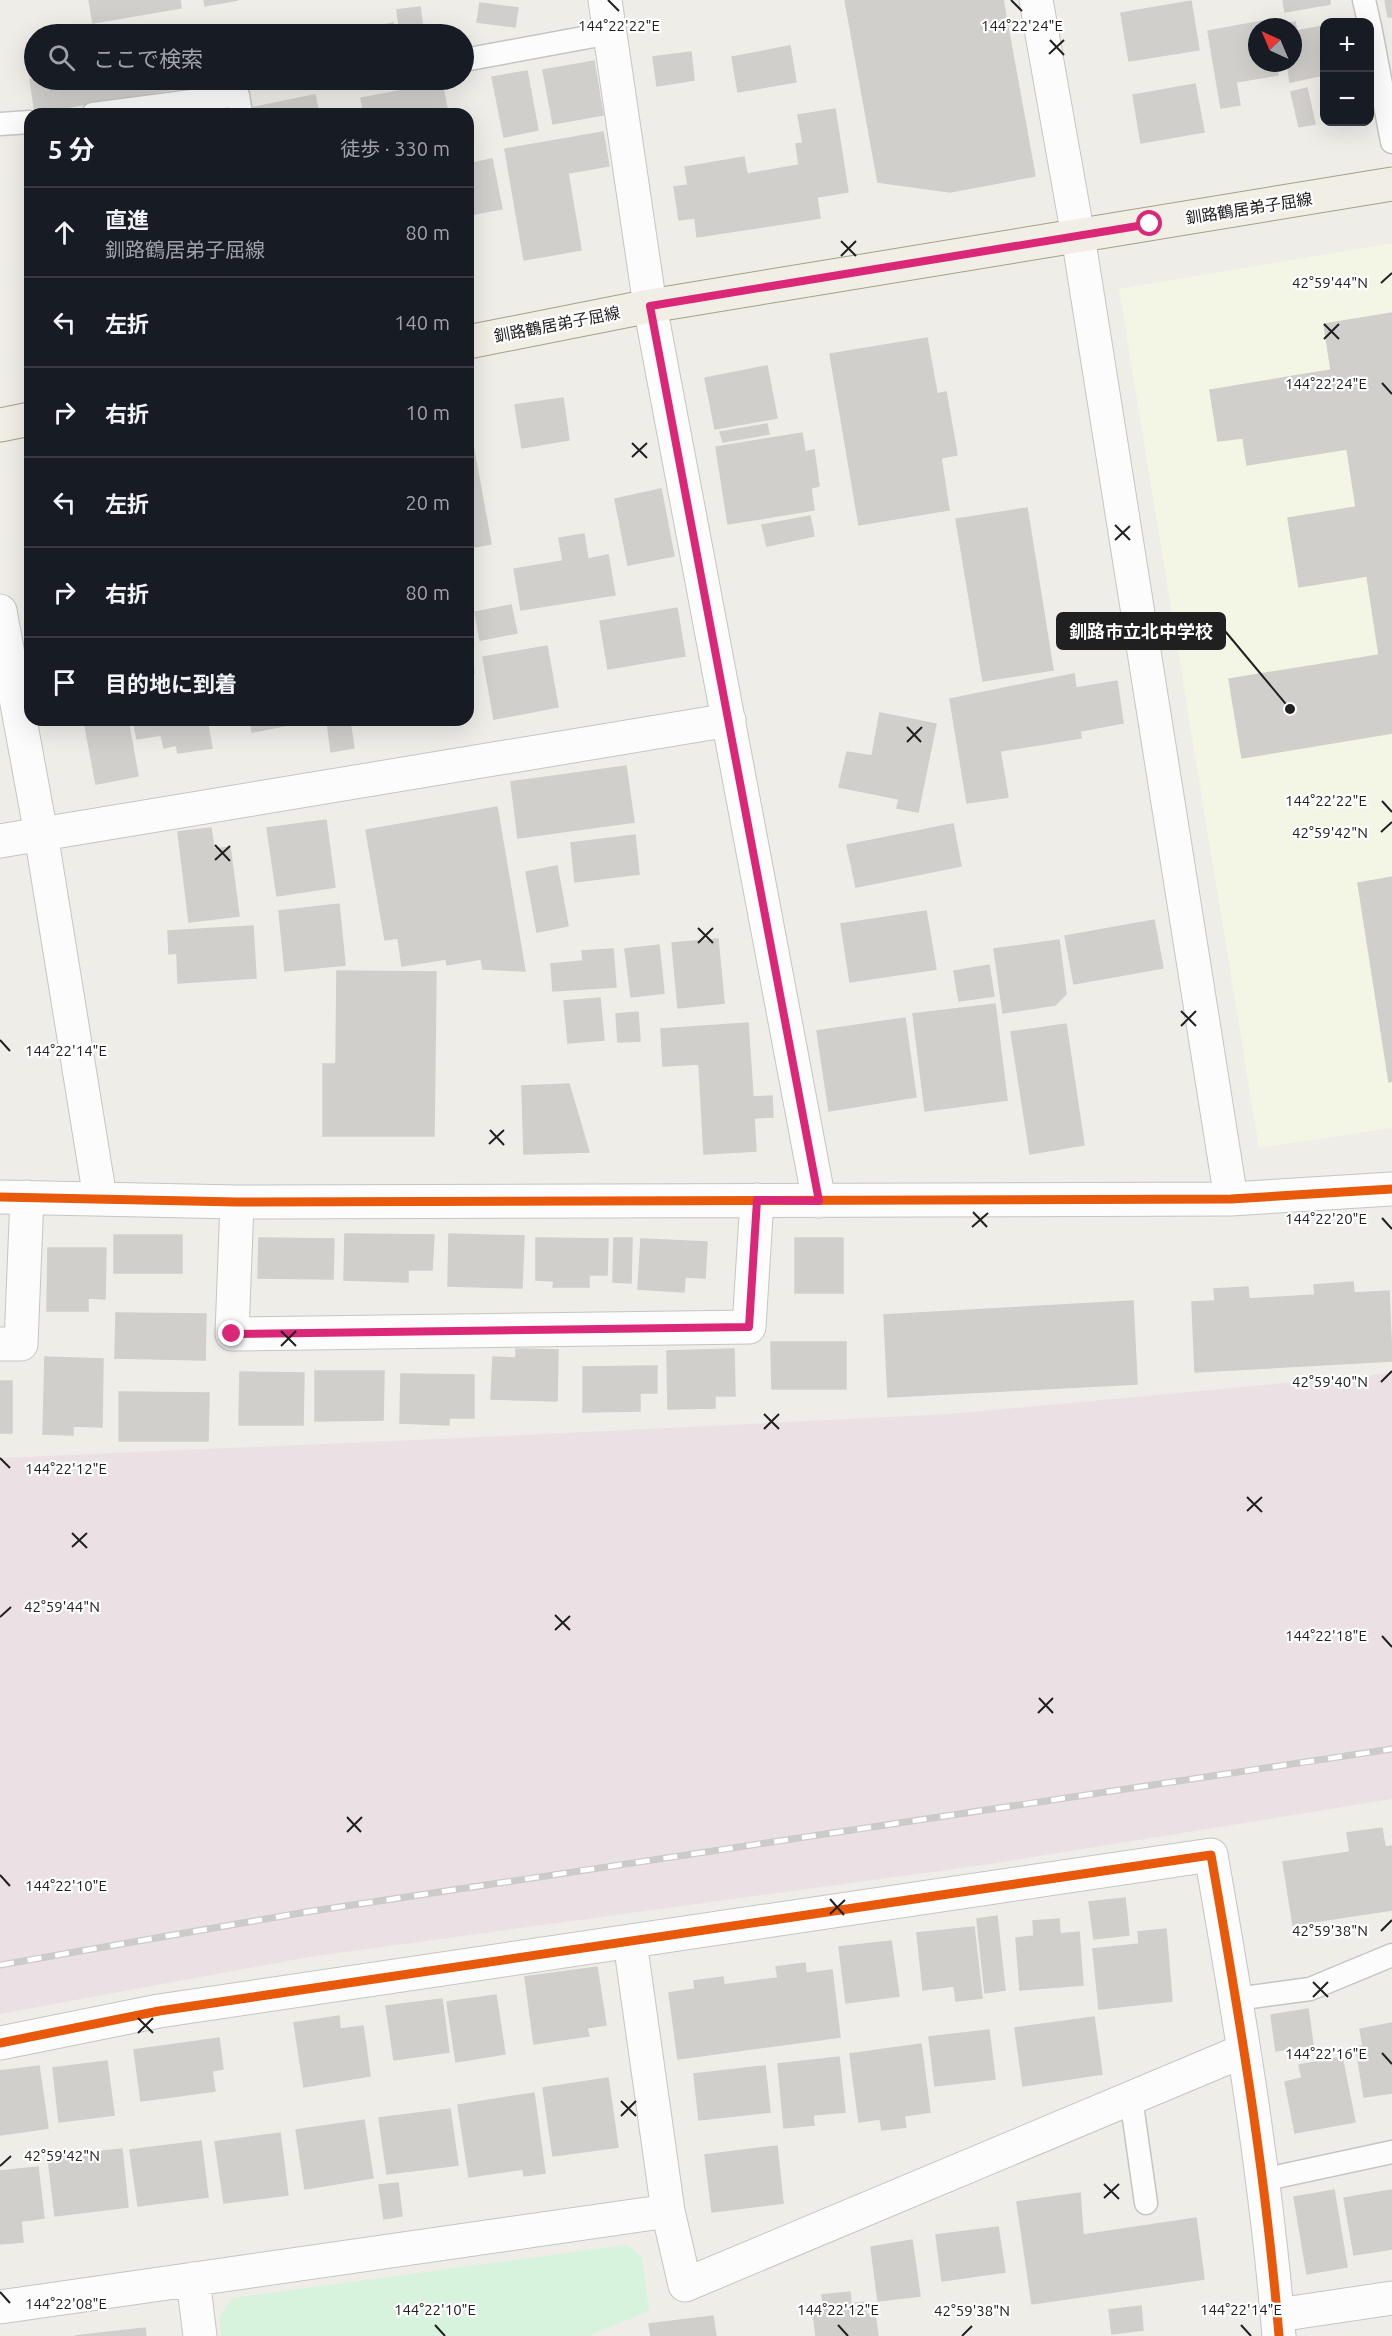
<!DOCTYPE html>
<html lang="ja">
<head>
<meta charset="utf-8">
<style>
  :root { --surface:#171b24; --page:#20242c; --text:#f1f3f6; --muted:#9ea1a6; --line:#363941 }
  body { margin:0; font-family:Ubuntu,"Noto Sans JP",sans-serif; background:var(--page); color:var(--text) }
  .controls { position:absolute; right:18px; top:18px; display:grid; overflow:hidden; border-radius:12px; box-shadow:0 6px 24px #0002 }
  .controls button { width:54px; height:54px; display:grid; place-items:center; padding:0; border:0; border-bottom:2px solid var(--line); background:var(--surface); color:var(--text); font:30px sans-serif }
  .compass { position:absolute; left:1248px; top:18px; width:54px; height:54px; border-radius:50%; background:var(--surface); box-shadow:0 6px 24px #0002; rotate:316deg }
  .stop { position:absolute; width:18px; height:18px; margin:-14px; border:4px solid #db2777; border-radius:50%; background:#fff }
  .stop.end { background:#db2777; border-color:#fff; box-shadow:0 2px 6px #0008 }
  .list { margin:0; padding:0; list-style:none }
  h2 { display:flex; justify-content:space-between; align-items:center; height:78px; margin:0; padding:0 24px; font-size:26px }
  h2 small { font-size:20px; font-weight:400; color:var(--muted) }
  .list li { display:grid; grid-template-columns:39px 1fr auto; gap:18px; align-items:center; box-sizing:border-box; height:90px; padding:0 24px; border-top:2px solid var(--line) }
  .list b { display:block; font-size:22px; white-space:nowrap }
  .list p { margin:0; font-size:20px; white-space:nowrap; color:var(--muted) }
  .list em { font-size:20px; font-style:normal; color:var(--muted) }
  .icon { flex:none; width:33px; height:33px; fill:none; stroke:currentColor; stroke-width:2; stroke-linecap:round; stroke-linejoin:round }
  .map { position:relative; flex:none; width:1392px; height:2336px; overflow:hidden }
  .search { position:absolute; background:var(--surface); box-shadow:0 6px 24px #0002; left:24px; top:24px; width:450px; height:66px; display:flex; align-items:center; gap:15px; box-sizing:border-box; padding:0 21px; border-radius:33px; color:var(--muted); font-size:22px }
  .panel { position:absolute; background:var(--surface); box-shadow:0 6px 24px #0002; left:24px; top:108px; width:450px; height:618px; border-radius:18px }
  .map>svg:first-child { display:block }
</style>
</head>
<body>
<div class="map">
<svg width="1392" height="2336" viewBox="0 0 1392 2336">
  <rect width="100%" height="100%" fill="#eeede8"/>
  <path fill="#ebe1e5" d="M1392,1373V1799L990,1864L309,1957L0,2014V1458L505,1436L950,1414Z"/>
  <path fill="#f3f6e4" d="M1392,243V1128L1259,1148L1119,289Z"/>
  <path fill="#d7f3de" d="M627,2245L642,2257L649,2311L588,2336H221L219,2318L232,2298Z"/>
  <path fill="#d1cfcb" stroke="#d1cfca" stroke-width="1.5" d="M89,0H180L181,8L93,23Z
    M204,0H238L205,6Z
    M845,0H1003L1035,176L950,192L878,182Z
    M1283,0H1330V4L1285,12Z
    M1385,0H1392V17H1388Z
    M1191,1L1199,50L1129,61L1121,13Z
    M480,3L518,8L515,27L477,22Z
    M420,7L423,29L400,33L397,10Z
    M1269,20L1270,27H1257V63H1276L1278,75L1236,82L1240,105L1221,108L1208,31Z
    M1295,22L1297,31L1324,26V75L1290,82L1287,63H1293V27L1279,26Z
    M393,23L395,34H359L358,31Z
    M324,26L326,34H280Z
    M790,46L796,82L738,92L732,57Z
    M691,52L694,80L657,86L653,57Z
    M594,61L603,115L553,124L543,70Z
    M527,71L538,130L504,137L492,77Z
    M30,79H34L226,80L35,113Z
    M234,80H273L235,86Z
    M442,83L448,114H364L361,98Z
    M1195,84L1204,132L1141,143L1133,95Z
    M1307,88L1315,124L1299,127L1291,92Z
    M315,95L319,114H251L250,108Z
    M835,109L848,192L817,197L820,218L697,237L695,218L679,220L674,187L688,185L685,167L744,157L747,174L799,165L796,144L803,143L798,115Z
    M603,132L609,166L568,173L581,250L524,260L505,149Z
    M492,159L502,209L468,215V164Z
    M1392,313V733L1242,758L1229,679L1379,655L1367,576L1299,587L1288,518L1356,507L1347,449L1247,465L1243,438L1218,441L1210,390L1331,370L1324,324Z
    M927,338L937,394L946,392L957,455L941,458L949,510L859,525L830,354Z
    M767,366L777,418L715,429L705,378Z
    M563,398L569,440L522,448L515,405Z
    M767,424L769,434L723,442L720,432Z
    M468,429H470L491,544L468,548Z
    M802,433L805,452L814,450L819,486L811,488L814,510L728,524L716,447Z
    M661,489L674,556L628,565L615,499Z
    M1027,508L1053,670L983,681L956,519Z
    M810,516L814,536L767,546L762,525Z
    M584,534L588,559L608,555L615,595L521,610L514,569L563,561L559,538Z
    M511,605L517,633L480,640L475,612Z
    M677,608L685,656L608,669L600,621Z
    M468,638L474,673L468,674Z
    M547,646L558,707L494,719L483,657Z
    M1074,674L1076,688L1117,681L1123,723L1080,731L1081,738L1000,751L1008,797L967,803L950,699Z
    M880,713L936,724L918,812L897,808L899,799L839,787L847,752L872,756Z
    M84,720H128L138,776L96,784Z
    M133,720H207L212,748L178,753L176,745L164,748L161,735L137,739Z
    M250,720H303L304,722L252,732Z
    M327,720L350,722L354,748L331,752Z
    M626,766L634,822L518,838L511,782Z
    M497,807L525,971L483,969L481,959L447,965L446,959L402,966L398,938L385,940L366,830Z
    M326,820L335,887L277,896L267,828Z
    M953,824L961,866L856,887L847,845Z
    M211,828L214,849L230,847L239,916L189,922L178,832Z
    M635,835L639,874L575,882L571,843Z
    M557,866L568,926L537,932L526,872Z
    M1392,877V1081L1389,1082L1358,883Z
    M339,904L345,965L285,971L279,911Z
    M926,911L936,969L850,982L841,924Z
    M1154,920L1163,968L1074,984L1065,936Z
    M253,926L256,978L178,983L177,953L169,954L168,931Z
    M718,939L724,1003L678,1008L672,943Z
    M1059,940L1066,994L1055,1005L1003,1013L994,949Z
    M659,945L664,993L631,997L625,949Z
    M613,949L616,987L553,991L551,964L583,961L582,951Z
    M989,965L994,996L959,1001L954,971Z
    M337,971L436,972L434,1136H323V1064H336Z
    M600,998L604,1040L568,1043L564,1001Z
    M995,1004L1007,1100L925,1111L913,1014Z
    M638,1012L640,1041L618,1042L616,1014Z
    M905,1018L916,1097L829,1111L817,1031Z
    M748,1023L753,1097L772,1096L773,1117L754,1118L756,1151L704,1154L699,1064L663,1066L661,1029Z
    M1066,1024L1084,1145L1030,1154L1011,1032Z
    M569,1084L589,1152L524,1154L522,1086Z
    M345,1234L434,1235L432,1270H408V1282L344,1280Z
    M449,1234L524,1236L522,1288L448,1286Z
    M114,1235H182V1273H114Z
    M259,1238L334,1239L333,1279L258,1278Z
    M536,1238L608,1239L607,1275H589V1287H553L554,1281L536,1280Z
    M614,1238H632L631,1283L613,1282Z
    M795,1238H843V1293H795Z
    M641,1239L707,1242L705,1278L685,1277L684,1292L638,1289Z
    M48,1248H106L105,1299L88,1298V1311H47Z
    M1353,1282L1354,1293L1389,1291L1392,1361L1195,1372L1192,1302L1215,1301L1214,1289L1248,1287L1249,1299L1315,1295L1314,1285Z
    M1133,1301L1137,1384L888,1397L884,1315Z
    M116,1313L206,1314L205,1360L115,1358Z
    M771,1342H846V1389H772Z
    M516,1349L558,1350L557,1401L491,1399L493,1357L516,1358Z
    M734,1349L735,1396H715V1408L668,1409L667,1351Z
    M45,1357L103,1359L102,1427L73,1426V1435L43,1434Z
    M657,1366V1393H640V1411L583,1412V1367Z
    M315,1371H384L383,1420L315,1421Z
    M240,1372L304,1373L303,1425H239Z
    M401,1374L474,1375V1418H449V1425L400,1423Z
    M0,1381H12V1433H0Z
    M119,1392L209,1393L208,1441H119Z
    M1382,1828L1385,1847L1392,1846V1910L1293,1925L1283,1862L1350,1852L1347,1833Z
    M1125,1898L1129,1935L1094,1939L1089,1902Z
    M997,1916L1005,1990L985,1993L977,1919Z
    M1059,1919L1060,1934L1079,1932L1083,1985L1020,1990L1016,1938L1034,1936L1033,1921Z
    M974,1927L982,1998L956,2001L954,1986L923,1990L917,1933Z
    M1166,1929L1172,2001L1099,2009L1093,1949L1139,1944L1138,1932Z
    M891,1941L899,1996L846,2003L839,1947Z
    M805,1963L806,1973L832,1970L840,2037L678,2059L669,1993L695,1989L694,1981L723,1977L724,1985L778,1978L776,1967Z
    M597,1967L606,2025L587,2028L589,2036L534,2044L525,1977Z
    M496,1995L505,2054L456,2062L447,2002Z
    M442,1999L449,2052L394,2060L386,2006Z
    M1308,2009L1313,2045L1276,2051L1271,2015Z
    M339,2016L340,2029L363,2026L370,2076L304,2087L294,2023Z
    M1094,2017L1102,2074L1023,2086L1015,2028Z
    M1392,2023V2093L1364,2097L1356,2047L1363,2046L1360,2029Z
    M989,2030L995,2079L935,2086L929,2037Z
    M219,2038L223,2069L212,2071L215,2091L141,2101L134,2050Z
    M921,2044L930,2112L904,2116L906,2127L882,2130L880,2119L859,2122L850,2054Z
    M839,2057L845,2112L813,2115L814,2125L784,2128L778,2064Z
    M1342,2057L1355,2122L1295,2133L1285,2082L1302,2078L1299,2065Z
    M107,2061L114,2115L59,2122L53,2068Z
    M39,2066L48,2128L0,2135V2071Z
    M765,2066L770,2112L699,2120L694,2074Z
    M608,2078L618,2147L553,2156L543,2088Z
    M534,2093L545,2173L524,2176L523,2169L469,2177L458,2105Z
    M450,2109L458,2165L387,2174L379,2118Z
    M364,2120L373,2178L305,2189L296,2130Z
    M280,2133L288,2195L224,2203L215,2142Z
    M201,2141L208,2197L138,2206L130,2150Z
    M777,2146L783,2203L712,2212L705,2155Z
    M122,2149L128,2207L55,2216L48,2157Z
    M38,2167L44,2218L21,2221L23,2242L0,2244V2171Z
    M398,2183L402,2216L384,2219L379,2185Z
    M1334,2190L1347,2267L1307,2274L1294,2197Z
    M1392,2190V2249L1354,2255L1344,2198Z
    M1080,2193L1083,2235L1196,2218L1204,2279L1032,2304L1017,2202Z
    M998,2227L1005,2272L942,2281L936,2235Z
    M912,2240L920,2296L878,2301L871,2247Z
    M850,2292L851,2304L865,2302L866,2314H875L878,2336H816L813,2312L824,2311L822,2295Z
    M1141,2306L1143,2330L1112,2334L1109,2310Z
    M713,2316L716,2336H651L649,2324Z
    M145,2328L146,2336H75Z"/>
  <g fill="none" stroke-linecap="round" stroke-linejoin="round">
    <defs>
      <path id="lane" d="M1364,0L1369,22
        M1370,26L1392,142
        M464,60L610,33
        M93,114L238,95L241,114
        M0,124L30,122
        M1236,1999L1310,1989L1392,1955
        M1131,2098L1146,2203
        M1262,2180L1392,2152"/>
      <path id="street" d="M605,0L650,306L819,1201
        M1036,0L1078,236L1231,1199
        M0,611L41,834L100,1198
        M0,841L729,720
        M0,1197L237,1202L1231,1199L1392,1189
        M237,1202L232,1334L749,1327L757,1200
        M0,1344H21L27,1197
        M630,1942L668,2211L685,2285L1243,2051
        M0,2043L159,2011L1211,1855C1239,2014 1266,2175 1279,2336
        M193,2279L200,2336
        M0,2307L668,2211
        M1278,2315L1392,2298"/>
      <path id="primary" d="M468,342L650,306L1392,184
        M0,425L30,419"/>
    </defs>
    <use href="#lane" stroke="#c5c5c3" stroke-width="25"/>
    <use href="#street" stroke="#c5c5c3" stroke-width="35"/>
    <use href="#primary" stroke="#a4a185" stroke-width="35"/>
    <use href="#lane" stroke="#fcfcfc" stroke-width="22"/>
    <use href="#street" stroke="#fcfcfc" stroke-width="33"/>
    <use href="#primary" stroke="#f1efe5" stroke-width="33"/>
    <defs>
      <path id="rail" d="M0,1965L306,1912L1392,1749"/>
    </defs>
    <use href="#rail" stroke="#cbcbca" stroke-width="7"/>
    <use href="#rail" stroke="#fff" stroke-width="4.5" stroke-dasharray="14" stroke-linecap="butt"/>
    <defs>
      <path id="cycleway" d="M0,1197L237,1202L1231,1199L1392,1189
        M0,2043L159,2011L1211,1855C1239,2014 1266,2175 1279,2336"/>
    </defs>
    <use href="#cycleway" stroke="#fff" stroke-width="13"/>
    <use href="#cycleway" stroke="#e8590c" stroke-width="9"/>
  </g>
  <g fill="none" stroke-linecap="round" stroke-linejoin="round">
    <path stroke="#db2777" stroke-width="8" d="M232,1334L749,1327L757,1200L819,1201L650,306L1150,224"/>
  </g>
  <path fill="none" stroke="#202020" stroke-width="2" d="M608,0L619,11M1011,0L1022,11M1050,40L1064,55M1049,54L1064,40M841,241L856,256M841,256L856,241M1381,283L1392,273M1324,324L1339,339M1324,339L1339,324M1382,383L1392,394M632,443L647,458M632,457L647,443M1115,525L1130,540M1115,540L1130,526M907,727L921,742M907,742L922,727M1382,801L1392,812M1381,832L1392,822M215,845L230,861M215,860L230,846M698,928L713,943M698,943L713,928M1181,1011L1196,1026M1181,1026L1196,1011M0,1040L10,1051M490,1130L504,1145M489,1144L504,1130M973,1212L987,1227M1382,1218L1392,1229M972,1227L988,1213M281,1331L296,1346M281,1346L296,1331M1381,1382L1392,1371M764,1414L779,1429M764,1429L779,1414M0,1458L10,1468M1247,1497L1262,1512M1247,1511L1262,1497M72,1533L87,1548M72,1547L87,1533M555,1615L570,1630M0,1617L11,1607M555,1630L570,1616M1382,1636L1392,1647M1039,1698L1053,1713M1038,1713L1053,1698M347,1817L361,1832M347,1832L362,1817M0,1875L10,1886M830,1899L844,1915M830,1914L845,1900M1381,1931L1392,1920M1313,1982L1328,1997M1313,1997L1328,1982M138,2018L153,2033M138,2033L153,2018M1382,2053L1392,2064M621,2101L636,2116M621,2116L636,2101M0,2166L11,2156M1104,2184L1119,2199M1104,2198L1119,2184M0,2292L10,2303M435,2325L445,2336M838,2325L848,2336M1241,2325L1251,2336M962,2336L972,2326"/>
  <g text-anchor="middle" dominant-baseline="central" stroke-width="4.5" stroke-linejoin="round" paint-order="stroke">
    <g font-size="16" fill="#202020" stroke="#fff">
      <text transform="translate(1249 208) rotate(-9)">釧路鶴居弟子屈線</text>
      <text transform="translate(557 324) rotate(-11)">釧路鶴居弟子屈線</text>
    </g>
  </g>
  <g font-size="15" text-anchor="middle" fill="#202020" stroke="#fff" stroke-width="4.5" stroke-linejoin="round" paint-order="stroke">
    <text x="619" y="31">144°22'22"E</text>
    <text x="1022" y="31">144°22'24"E</text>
    <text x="1330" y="288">42°59'44"N</text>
    <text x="1326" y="389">144°22'24"E</text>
    <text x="1326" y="806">144°22'22"E</text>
    <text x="1330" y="838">42°59'42"N</text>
    <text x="66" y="1056">144°22'14"E</text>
    <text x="1326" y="1224">144°22'20"E</text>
    <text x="1330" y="1387">42°59'40"N</text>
    <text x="66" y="1474">144°22'12"E</text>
    <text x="62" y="1612">42°59'44"N</text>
    <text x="1326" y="1641">144°22'18"E</text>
    <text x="66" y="1891">144°22'10"E</text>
    <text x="1330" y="1936">42°59'38"N</text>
    <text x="1326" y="2059">144°22'16"E</text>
    <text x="62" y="2161">42°59'42"N</text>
    <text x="66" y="2309">144°22'08"E</text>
    <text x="435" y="2315">144°22'10"E</text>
    <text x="838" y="2315">144°22'12"E</text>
    <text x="1241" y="2315">144°22'14"E</text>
    <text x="972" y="2316">42°59'38"N</text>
  </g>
  <path fill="none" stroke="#202020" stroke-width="2" d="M1290 709L1225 631"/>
  <circle fill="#202020" stroke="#fff" stroke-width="2" cx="1290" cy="709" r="6"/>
  <rect fill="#202020" stroke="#202020" stroke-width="2" x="1057" y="613" width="168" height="36" rx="6"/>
  <g font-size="18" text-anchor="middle" font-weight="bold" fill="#fff">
    <text x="1141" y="638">釧路市立北中学校</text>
  </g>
</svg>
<div class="controls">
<button>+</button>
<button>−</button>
</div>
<svg class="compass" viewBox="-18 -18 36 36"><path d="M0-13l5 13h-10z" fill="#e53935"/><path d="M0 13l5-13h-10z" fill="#9ea1a6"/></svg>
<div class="stop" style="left:1150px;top:224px"></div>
<div class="stop end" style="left:232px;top:1334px"></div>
<div class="search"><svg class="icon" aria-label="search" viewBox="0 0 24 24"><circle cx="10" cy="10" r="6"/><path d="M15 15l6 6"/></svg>ここで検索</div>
<section class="panel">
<h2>5 分<small>徒歩 · 330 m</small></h2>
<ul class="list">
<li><svg class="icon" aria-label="ahead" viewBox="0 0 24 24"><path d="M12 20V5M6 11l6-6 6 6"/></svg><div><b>直進</b><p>釧路鶴居弟子屈線</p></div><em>80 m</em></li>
<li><svg class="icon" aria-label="left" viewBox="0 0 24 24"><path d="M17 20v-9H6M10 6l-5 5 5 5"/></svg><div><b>左折</b></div><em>140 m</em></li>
<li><svg class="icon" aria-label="right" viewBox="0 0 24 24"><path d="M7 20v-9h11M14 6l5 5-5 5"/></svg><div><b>右折</b></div><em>10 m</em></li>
<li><svg class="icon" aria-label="left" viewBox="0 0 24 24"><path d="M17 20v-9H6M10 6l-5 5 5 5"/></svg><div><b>左折</b></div><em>20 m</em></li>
<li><svg class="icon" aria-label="right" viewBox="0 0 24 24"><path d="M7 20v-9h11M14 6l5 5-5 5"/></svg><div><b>右折</b></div><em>80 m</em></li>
<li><svg class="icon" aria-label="arrive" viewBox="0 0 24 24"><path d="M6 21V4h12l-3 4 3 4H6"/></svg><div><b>目的地に到着</b></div></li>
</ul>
</section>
</div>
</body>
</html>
